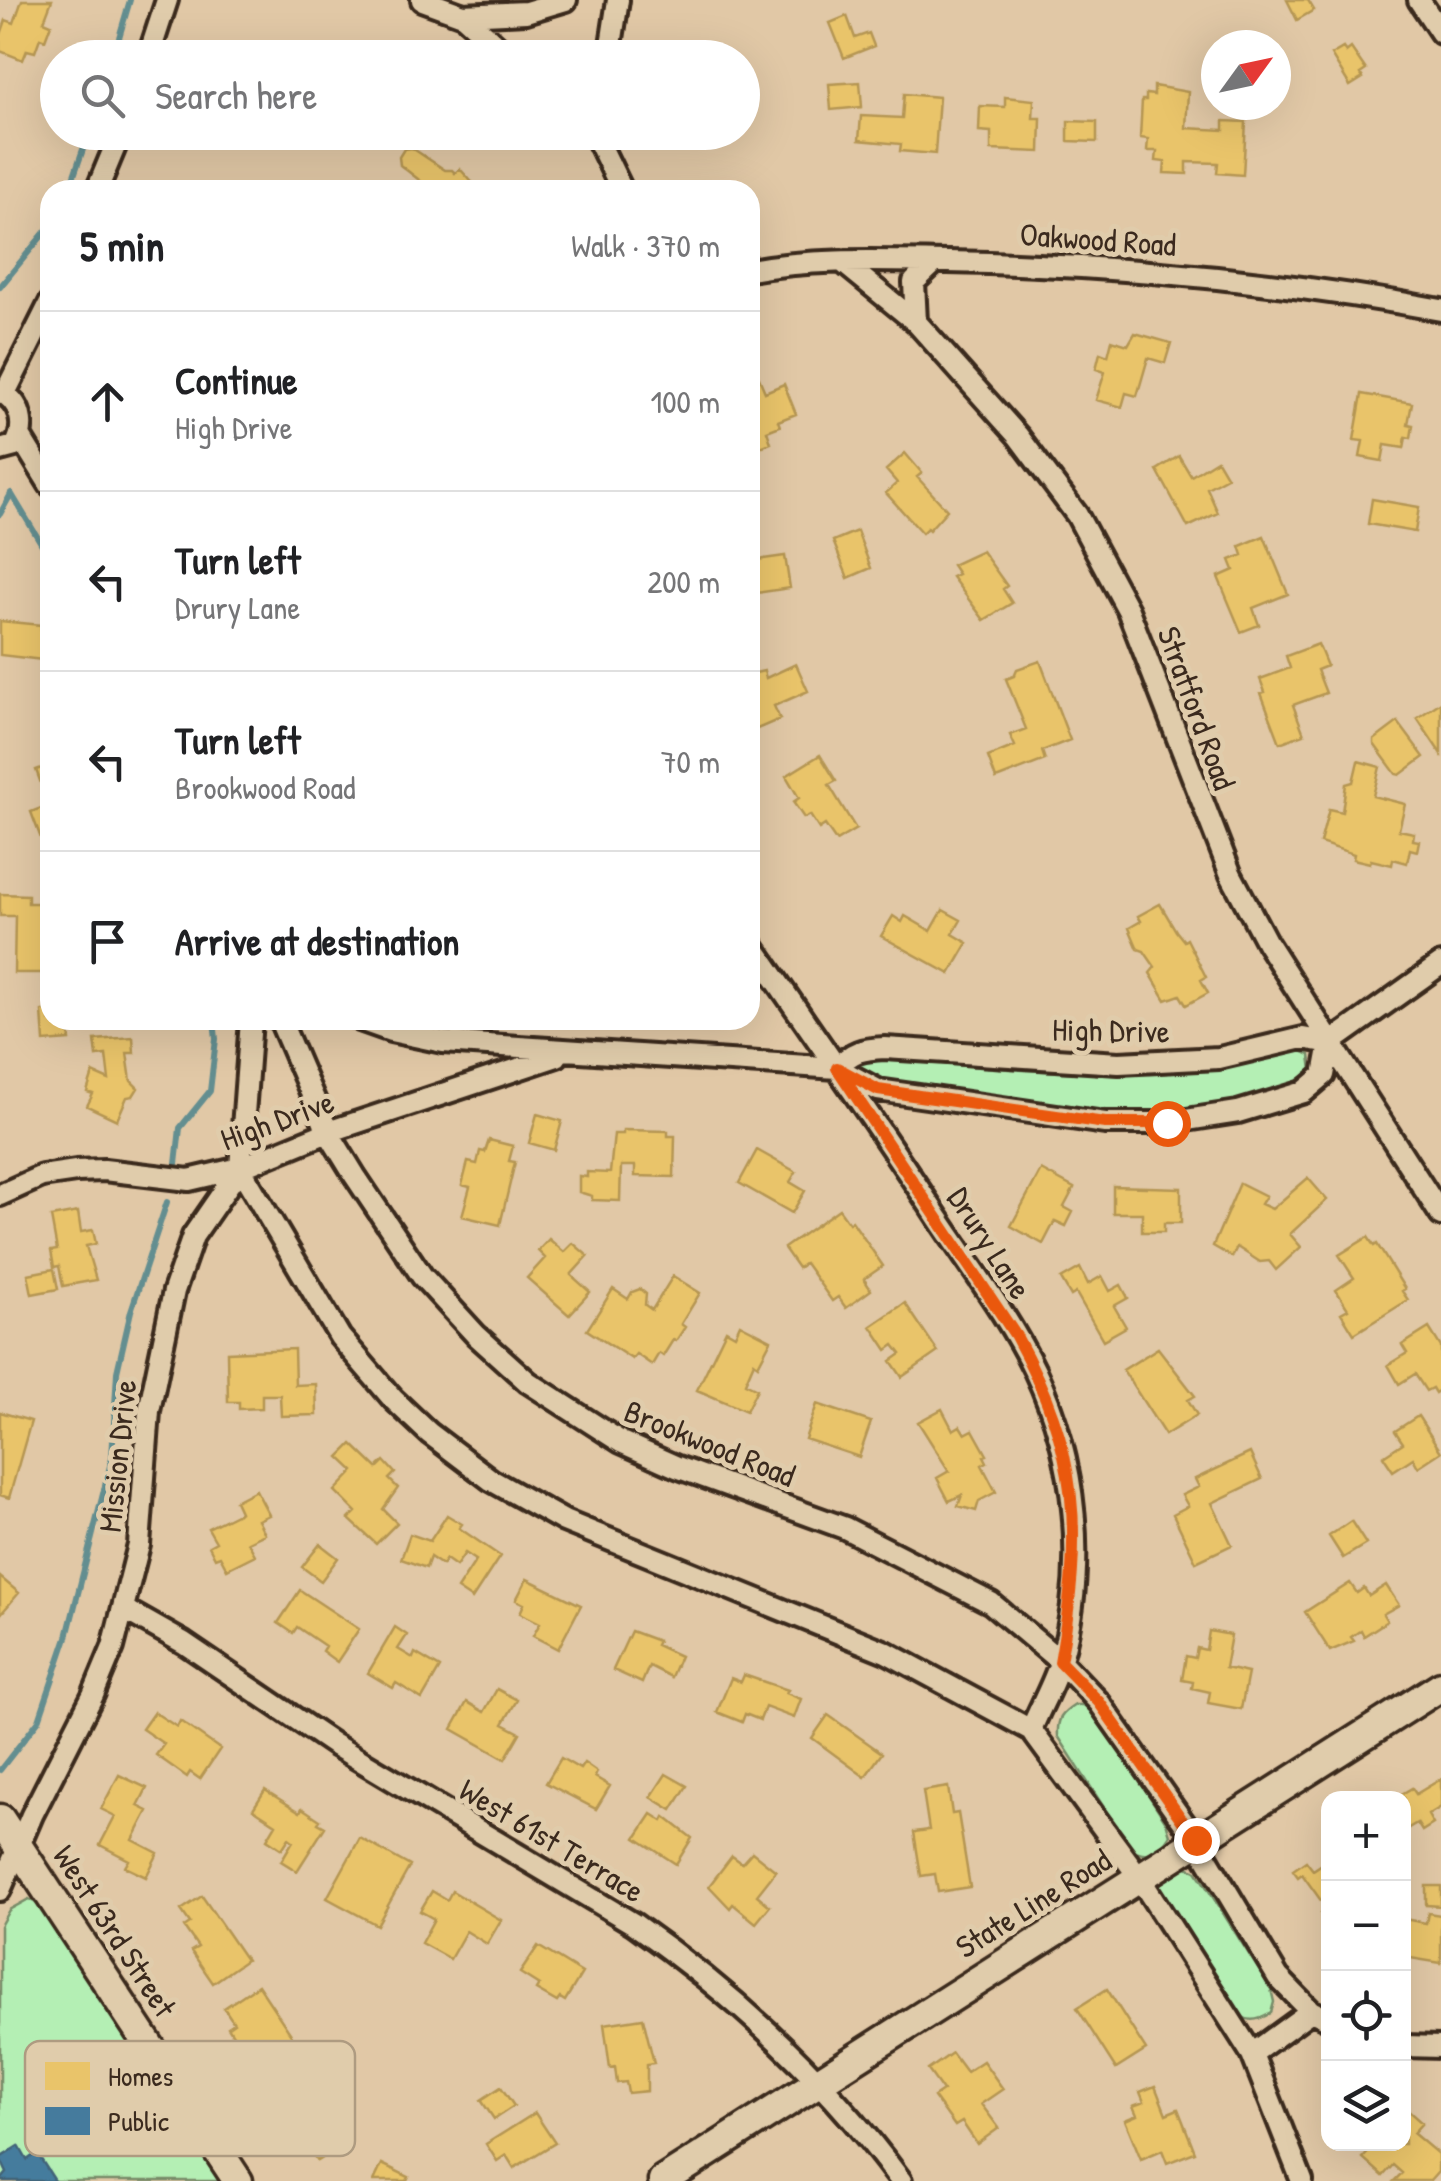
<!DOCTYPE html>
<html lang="en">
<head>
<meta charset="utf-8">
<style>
  :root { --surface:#fff; --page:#f2f2f2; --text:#202124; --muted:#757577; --line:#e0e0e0 }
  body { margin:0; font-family:"Patrick Hand",sans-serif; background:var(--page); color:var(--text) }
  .controls { position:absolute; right:30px; bottom:30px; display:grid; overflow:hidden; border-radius:20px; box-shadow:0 10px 40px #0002 }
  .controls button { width:90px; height:90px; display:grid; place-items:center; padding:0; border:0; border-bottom:2px solid var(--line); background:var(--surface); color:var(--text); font:50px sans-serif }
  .compass { position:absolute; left:1201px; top:30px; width:90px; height:90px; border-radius:50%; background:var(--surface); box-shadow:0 10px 40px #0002; rotate:57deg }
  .stop { position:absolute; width:30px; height:30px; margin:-22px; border:8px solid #ea580c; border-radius:50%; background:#fff }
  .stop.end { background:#ea580c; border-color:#fff; box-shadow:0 2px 10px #0008 }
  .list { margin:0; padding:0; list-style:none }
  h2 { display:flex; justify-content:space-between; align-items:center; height:130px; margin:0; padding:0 40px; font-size:42px }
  h2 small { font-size:32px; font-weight:400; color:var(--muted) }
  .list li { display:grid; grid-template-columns:65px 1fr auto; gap:30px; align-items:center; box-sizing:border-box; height:180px; padding:0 40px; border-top:2px solid var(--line) }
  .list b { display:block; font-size:38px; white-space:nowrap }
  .list p { margin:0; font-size:32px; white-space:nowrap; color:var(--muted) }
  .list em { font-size:32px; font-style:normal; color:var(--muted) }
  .icon { flex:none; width:55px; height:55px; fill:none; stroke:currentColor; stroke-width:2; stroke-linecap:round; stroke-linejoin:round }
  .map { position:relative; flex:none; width:1441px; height:2181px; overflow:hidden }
  .search { position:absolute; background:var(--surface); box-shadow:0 10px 40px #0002; left:40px; top:40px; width:720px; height:110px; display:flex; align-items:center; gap:25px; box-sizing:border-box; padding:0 35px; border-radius:55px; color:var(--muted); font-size:38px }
  .panel { position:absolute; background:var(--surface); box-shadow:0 10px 40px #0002; left:40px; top:180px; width:720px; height:850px; border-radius:30px }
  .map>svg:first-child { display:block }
</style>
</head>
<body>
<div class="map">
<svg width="1441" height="2181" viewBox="0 0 1441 2181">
  <rect width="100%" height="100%" fill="#e1c8a6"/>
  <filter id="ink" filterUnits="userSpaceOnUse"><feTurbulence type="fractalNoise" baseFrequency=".01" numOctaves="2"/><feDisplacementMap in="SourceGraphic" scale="20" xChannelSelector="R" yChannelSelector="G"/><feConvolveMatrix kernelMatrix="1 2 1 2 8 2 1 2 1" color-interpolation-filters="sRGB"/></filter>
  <g filter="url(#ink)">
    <path fill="#b4efb4" stroke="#788c69" stroke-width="2.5" d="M1297,1049L1310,1055L1312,1070C1300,1081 1285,1086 1271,1091C1145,1139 993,1097 865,1076L856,1069L857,1062L866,1058C1001,1067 1167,1091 1297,1049Z
      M1075,1705H1084L1095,1712L1166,1822L1170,1835C1159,1852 1148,1859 1130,1848L1058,1736C1057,1719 1061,1714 1075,1705Z
      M1185,1866L1196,1871L1204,1883L1271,1989L1274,2002L1271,2013C1256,2022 1246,2023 1234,2010L1162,1897L1159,1887L1164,1874Z
      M29,1899L41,1906L221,2181H0V1926L9,1910Z"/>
    <path fill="#e9c46a" stroke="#b59653" stroke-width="2.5" d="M22,0H52L44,21L51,24L45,40L40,38L35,52L27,50L23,60L0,51V37L6,20L14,23Z
      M1287,0H1308L1314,10L1297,20Z
      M847,16L855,38L869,33L874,46L844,58L830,23Z
      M1343,48L1346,52L1351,48L1366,70L1360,74L1363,78L1350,86L1331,55Z
      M860,82L862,107L831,110L829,84Z
      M1154,86L1188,92L1186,128L1224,130V121L1246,122L1243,175L1217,173L1218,163L1187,162V174L1164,173L1165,162L1156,161L1157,151H1147L1148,139L1140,138L1142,100H1146V94L1154,95Z
      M904,94L939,97L935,154L900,151L901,144L859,140L861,116L902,118Z
      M1005,97L1034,100L1033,118H1041L1040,152L991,150V132L979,131L980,106L1005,107Z
      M1068,121L1097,122V142L1068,141Z
      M412,148L445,170H452L455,173L460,169L479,190H432L400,165L399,157L404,149Z
      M1135,333L1171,343L1165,363L1148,358L1137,396L1126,393L1122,407L1096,400L1105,372L1096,369L1100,353L1108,356L1112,340L1128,345Z
      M759,378L765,392L784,384L796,414L778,421L780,426L767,431L771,443L750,451V381Z
      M1362,394L1412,403L1408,424L1413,425L1411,438L1406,437L1404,448L1385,445L1382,461L1360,457L1363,441L1354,440Z
      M905,453L922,473L917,477L947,510L929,530L927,528L922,533L886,493L897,483L886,470Z
      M1179,456L1191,476L1217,460L1227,477L1207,488L1218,513L1188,527L1157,470Z
      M1372,499L1419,507L1415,532L1368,524Z
      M857,531L871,568L848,578L833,541Z
      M1264,536L1288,594L1253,608L1259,625L1241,632L1218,577L1234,570L1230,560L1243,555L1240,546Z
      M982,551L1007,586L1003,589L1012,603L984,620L952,577L958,574L952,565Z
      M785,556L790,588L750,594V561Z
      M0,621L41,625V630H50V658L43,657V660L0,655Z
      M1318,644L1327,666L1317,670L1326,693L1293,705L1304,734L1280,743L1261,693L1265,692L1260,679L1290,668L1286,656Z
      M1040,661L1070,740L1042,751L1045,760L996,779L988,757L1015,746L1010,735L1026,729L1006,679L1014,676L1017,669Z
      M750,662L755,673L764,671L766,678L796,664L808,691L774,706L780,719L750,732Z
      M1441,702V754L1417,718Z
      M1398,722L1424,757L1400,775L1396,774L1374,744V740Z
      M820,755L836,781L829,785L856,829L836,841L825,825L819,829L810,815L804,818L793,802L799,798L786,776Z
      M1358,761L1380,767L1373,796L1405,804L1399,830L1414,833L1413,840L1419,841L1417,851L1410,849L1407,863L1393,859L1392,865L1371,860L1370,863L1353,859L1354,854L1320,843L1329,809L1342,812L1346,784L1353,782Z
      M50,765V847L45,849L31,812L49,805L36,770Z
      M0,894L28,895V903H50V973H14L15,916H0Z
      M1160,904L1176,931L1184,941L1187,939L1206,977L1201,980L1208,993L1186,1005L1180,995L1166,1000L1150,973L1155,967L1144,951L1138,949L1129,928L1141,921L1138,916Z
      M943,910L961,920L953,934L968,943L950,974L881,936L893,916L902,922L905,916L931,931Z
      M50,1010V1020H68L70,1040L44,1042L42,1011Z
      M133,1037L134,1053H127L131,1081L138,1088L133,1096L127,1097L117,1120L87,1106L93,1094L87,1092L93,1073L109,1080L106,1055L97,1056L95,1040Z
      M537,1114L562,1121L554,1150L529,1143Z
      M623,1130L668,1131V1136H675L674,1177L635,1176V1166H621L620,1201L592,1200V1196L579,1192V1176L587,1177V1172L610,1173L614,1134H623Z
      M489,1140L513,1146L509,1161L515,1162L500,1225L462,1216L470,1187L462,1185L468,1162L477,1164L480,1151L485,1152Z
      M757,1150L796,1172L790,1182L805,1191L792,1213L739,1183Z
      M1041,1170L1074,1188L1064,1207L1073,1212L1066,1226L1055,1221L1043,1244L1011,1226Z
      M1308,1178L1327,1200L1290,1234L1301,1247L1276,1270L1269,1261L1260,1262L1237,1247L1232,1257L1213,1246L1240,1183L1266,1196L1261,1204L1272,1209Z
      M1113,1186L1181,1188V1223H1164V1232H1142V1213H1113Z
      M839,1209L849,1223L852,1221L883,1266L864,1279L871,1290L846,1308L838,1297L832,1301L805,1263L798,1268L784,1248Z
      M78,1212L81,1232L93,1230L96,1244L86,1246L96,1280L63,1286L59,1266L54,1267L51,1251L57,1250L51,1217Z
      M1368,1237L1374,1246L1377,1244L1405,1289L1402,1291L1408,1300L1354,1334L1341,1313L1348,1309L1336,1290L1354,1278L1339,1255Z
      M549,1239L564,1252L573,1243L588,1256L571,1275L590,1292L569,1315L527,1278L545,1258L538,1251Z
      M1080,1268L1088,1284L1102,1276L1110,1291L1121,1285L1128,1298L1114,1306L1126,1327L1103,1340L1076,1293L1071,1296L1061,1279Z
      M54,1269L58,1289L32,1294L28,1274Z
      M673,1276L700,1293L681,1324L685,1327L676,1341L673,1340L663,1356L659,1353L652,1365L636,1354L632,1359L587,1330L613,1289L628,1299L632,1292L640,1289L646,1294L645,1305L652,1310Z
      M905,1303L938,1352L902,1377L891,1361L901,1354L894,1345L887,1350L871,1326Z
      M740,1324L771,1340L758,1365L754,1362L745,1383L757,1389L746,1411L697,1390L726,1330L735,1335Z
      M1429,1328L1441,1347V1389L1435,1393L1432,1388L1426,1391L1415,1374L1399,1384L1388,1365L1407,1353L1402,1345Z
      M1158,1348L1195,1396L1188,1400L1197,1415L1165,1435L1123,1370Z
      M294,1349L295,1385L316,1384L317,1415L281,1416L280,1395H262V1408L239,1409V1402H228L227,1352Z
      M817,1404L871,1422L859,1457L805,1439Z
      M942,1409L953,1430L960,1426L965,1434L973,1430L987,1455L984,1456L987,1462L982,1465L996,1492L979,1501L976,1511L958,1506L962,1495L949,1501L937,1478L949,1471L918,1422Z
      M0,1412L31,1421L9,1498L0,1495Z
      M1418,1416L1441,1452L1418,1467L1413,1458L1393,1471L1383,1456L1403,1443L1395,1431Z
      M352,1444L377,1468L384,1461L395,1473L389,1479L398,1488L383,1509L397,1523L376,1544L349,1519L356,1512L335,1491L354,1471L339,1457Z
      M1250,1453L1262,1479L1212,1503L1232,1545L1196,1562L1173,1514L1188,1506L1182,1495L1199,1487L1195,1479Z
      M256,1490L269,1515L258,1520L265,1534L248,1542L255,1555L227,1569L220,1556L215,1558L209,1546L216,1542L208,1528L240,1512L235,1501Z
      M447,1515L462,1524L459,1528L500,1556L472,1599L457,1589L476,1560L465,1553L456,1566L446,1559L442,1565L430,1557L426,1568L401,1559L410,1534L430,1541Z
      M1351,1521L1366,1544L1343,1558L1329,1536Z
      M320,1544L338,1558L321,1581L302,1567Z
      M0,1577L19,1593L0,1615Z
      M527,1579L581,1605L558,1649L533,1636L540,1623L520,1613L524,1604L516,1600Z
      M1350,1583L1357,1593L1364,1588L1369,1596L1386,1585L1399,1605L1383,1614L1387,1621L1364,1636L1361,1630L1351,1637L1354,1641L1330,1651L1305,1612Z
      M300,1590L359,1629L337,1662L322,1651L325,1646L297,1627L293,1633L278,1623Z
      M395,1627L407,1635L398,1649L413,1658L415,1653L440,1668L422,1699L396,1683L393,1688L368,1673Z
      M631,1631L658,1641L656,1645L680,1656L671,1677L649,1666L642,1683L613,1670Z
      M1209,1631L1231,1635L1225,1668L1248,1673L1241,1709L1208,1703L1210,1692L1192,1688L1193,1682L1182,1680L1186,1656L1195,1658L1197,1648L1206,1650Z
      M744,1675L788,1690L786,1693L801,1699L794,1718L765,1707L760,1720L745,1714L742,1722L717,1712L731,1678L741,1682Z
      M497,1689L517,1700L503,1724L520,1733L505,1759L452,1729L467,1702L484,1712Z
      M154,1712L177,1727L180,1721L220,1749L200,1779L190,1772L187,1777L156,1755L164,1744L142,1729Z
      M828,1715L882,1753L865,1777L812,1738Z
      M561,1758L580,1769L584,1763L597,1772L595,1777L610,1786L596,1809L546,1783Z
      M666,1774L687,1786L672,1810L651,1797Z
      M119,1775L147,1788L138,1806L148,1811L133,1840L158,1853L146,1877L125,1867L129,1860L100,1845L115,1816L101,1809Z
      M1441,1779V1807L1428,1815L1433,1824L1422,1831L1417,1823L1405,1830L1404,1798H1395L1412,1788L1416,1794Z
      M948,1787L952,1814L958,1813L970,1887L938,1892L935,1874L921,1876L914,1832L929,1830L923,1791Z
      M265,1790L300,1812L302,1808L320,1820L318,1823L325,1827L297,1871L281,1861L293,1841L289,1838L282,1849L267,1839L276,1824L253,1809Z
      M652,1814L663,1821L665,1817L692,1838L676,1864L636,1838Z
      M360,1838L410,1866L377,1925L327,1898Z
      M752,1852L776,1871L757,1895L770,1906L756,1923L733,1904L730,1908L709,1886L732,1856L742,1863Z
      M1306,1861L1313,1870L1325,1862L1328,1867V1923L1321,1913L1327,1909L1302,1874L1298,1877L1293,1870Z
      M1426,1886H1441V1906L1426,1905Z
      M432,1891L447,1900L452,1891L501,1920L487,1944L466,1931L450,1959L421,1943L434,1919L420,1911Z
      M202,1896L246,1960L213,1983L191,1951L198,1947L184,1927L190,1923L181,1910Z
      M1428,1913L1441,1915V1963L1404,1957V1919L1426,1923Z
      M538,1946L582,1973L565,2001L560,1998L557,2002L536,1990L539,1985L520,1973Z
      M258,1985L300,2048L264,2072L253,2055L248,2058L228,2027L234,2023L224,2008Z
      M1107,1989L1146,2050L1116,2069L1077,2008Z
      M643,2018L654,2063L647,2064V2091L628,2093L626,2082L617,2083L615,2067L610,2068L604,2024Z
      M952,2053L966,2072L983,2061L1003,2089L981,2104L999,2128L977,2144L962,2122L955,2126L934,2097L943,2091L928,2070Z
      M310,2078L325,2101L332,2096L343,2115L337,2119L350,2140L317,2161L279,2098Z
      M1155,2086L1166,2114L1178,2109L1195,2152L1167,2163L1162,2150L1141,2159L1125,2120L1137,2115L1133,2106L1144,2102L1140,2092Z
      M501,2087L514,2106L494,2119L481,2100Z
      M1404,2107L1422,2123L1413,2133L1438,2154V2172L1430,2181H1394L1402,2173L1393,2165L1383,2176L1363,2158L1376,2144H1404Z
      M535,2113L555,2143L514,2168L506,2155L497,2161L486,2144Z
      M382,2164L409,2177L407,2181H374Z"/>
    <path fill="#457b9d" stroke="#426377" stroke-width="2.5" d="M19,2146L27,2160L37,2153L55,2181H0L7,2173L0,2158Z"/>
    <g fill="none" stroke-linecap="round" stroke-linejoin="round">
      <path stroke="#648e90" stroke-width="6" d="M113,58L130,0
        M69,190L89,132
        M0,287L50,226
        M11,493L50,558
        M0,514L11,494
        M176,1164L180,1128L210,1091L216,1039L214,1020
        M0,1770L39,1720L67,1637L112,1458L117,1372L131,1311L167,1202"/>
      <defs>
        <path id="minor" d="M422,0L463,15L510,58
          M1419,0L1441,33
          M463,15L526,12L566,0
          M148,58L167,0
          M609,58L618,0
          M594,132L622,190
          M97,190L121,132
          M845,264L916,322L1018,436L1077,515L1128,610L1231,875L1267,943L1441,1215
          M750,270C813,258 883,261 948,262C1113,265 1278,280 1441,310
          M916,322L914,282L935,262
          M0,391C21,402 27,426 15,446L0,450
          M5,393L50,303
          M20,436L50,485
          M750,942C813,1034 877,1124 938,1218C971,1268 1009,1317 1035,1371C1077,1460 1087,1566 1061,1660C1054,1684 1040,1707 1031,1730
          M280,1020L328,1132L355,1176L422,1276L476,1335L528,1382L621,1442L677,1467L845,1528L991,1603L1061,1662L1099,1702L1196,1840L1278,1977L1311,2011L1328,2019
          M360,1020L391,1031L443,1042L837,1068L878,1090L1105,1123H1167L1238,1112L1304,1092L1324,1075L1330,1043L1441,964
          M837,1068C852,1051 862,1049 885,1048L1119,1063L1219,1058L1303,1038L1330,1043
          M240,1168L340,1337L393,1399L429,1433L491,1480L564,1521L886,1652L1031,1730L1139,1877L1252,2054L1302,2181
          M0,1195L42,1176L76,1171L104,1170L189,1180L240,1168L328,1132L557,1056
          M124,1609L184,1643L333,1744L634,1924C735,1995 828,2081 901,2181
          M0,1890L32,1815L93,1695L113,1647L139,1545L149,1411L174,1291L193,1236L240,1168L251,1020
          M1404,2046L1441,2047
          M1252,2054L1311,2011"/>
        <path id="secondary" d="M0,1819L238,2181
          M663,2181L1441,1686"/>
      </defs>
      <use href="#minor" stroke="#3b2a1e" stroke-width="28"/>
      <use href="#secondary" stroke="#3b2a1e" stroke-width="35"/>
      <use href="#minor" stroke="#e0ccab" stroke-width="20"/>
      <use href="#secondary" stroke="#e0ccab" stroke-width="28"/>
    </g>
  </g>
  <g fill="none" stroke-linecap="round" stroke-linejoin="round" filter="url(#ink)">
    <path stroke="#ea580c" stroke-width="12" d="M1167,1123H1105L878,1090L837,1068L1016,1336C1080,1453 1083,1532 1060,1662L1099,1702L1196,1840"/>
  </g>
  <g text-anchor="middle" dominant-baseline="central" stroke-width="10" stroke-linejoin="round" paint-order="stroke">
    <g font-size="32" fill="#3b2a1e" stroke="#e0ccab">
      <text transform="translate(1098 239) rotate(4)">Oakwood Road</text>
      <text transform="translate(1197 708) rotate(70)">Stratford Road</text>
      <text transform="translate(1111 1030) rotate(1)">High Drive</text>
      <text transform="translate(277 1120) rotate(-20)">High Drive</text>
      <text transform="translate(990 1243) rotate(57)">Drury Lane</text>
      <text transform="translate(710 1443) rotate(22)">Brookwood Road</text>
      <text transform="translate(117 1456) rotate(-84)">Mission Drive</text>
      <text transform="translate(552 1840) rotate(31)">West 61st Terrace</text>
      <text transform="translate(1033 1903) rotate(-32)">State Line Road</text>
      <text transform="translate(115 1931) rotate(57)">West 63rd Street</text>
    </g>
  </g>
  <rect x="25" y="2041" width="330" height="115" rx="15" fill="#e0ccab" stroke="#ae9b81" stroke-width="2.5"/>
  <rect x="45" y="2062" width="45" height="28" fill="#e9c46a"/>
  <rect x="45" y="2107" width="45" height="28" fill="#457b9d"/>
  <g font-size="28" fill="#3b2a1e">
    <text x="108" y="2086">Homes</text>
    <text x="108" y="2131">Public</text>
  </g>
</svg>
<div class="controls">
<button>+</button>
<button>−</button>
<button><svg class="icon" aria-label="locate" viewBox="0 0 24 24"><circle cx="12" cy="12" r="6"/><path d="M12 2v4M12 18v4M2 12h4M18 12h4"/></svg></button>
<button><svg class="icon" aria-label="layers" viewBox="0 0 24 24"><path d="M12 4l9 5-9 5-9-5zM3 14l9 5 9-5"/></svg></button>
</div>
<svg class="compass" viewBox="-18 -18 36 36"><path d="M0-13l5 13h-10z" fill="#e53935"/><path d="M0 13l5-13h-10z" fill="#757577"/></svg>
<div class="stop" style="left:1167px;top:1123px"></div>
<div class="stop end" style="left:1196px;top:1840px"></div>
<div class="search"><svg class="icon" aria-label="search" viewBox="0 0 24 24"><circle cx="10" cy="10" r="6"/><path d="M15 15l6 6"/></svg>Search here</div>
<section class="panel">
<h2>5 min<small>Walk · 370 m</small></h2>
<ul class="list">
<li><svg class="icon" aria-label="ahead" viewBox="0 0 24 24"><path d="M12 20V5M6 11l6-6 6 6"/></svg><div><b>Continue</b><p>High Drive</p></div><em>100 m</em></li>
<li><svg class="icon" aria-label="left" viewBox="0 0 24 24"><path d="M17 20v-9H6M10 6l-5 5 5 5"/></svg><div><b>Turn left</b><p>Drury Lane</p></div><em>200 m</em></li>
<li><svg class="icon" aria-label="left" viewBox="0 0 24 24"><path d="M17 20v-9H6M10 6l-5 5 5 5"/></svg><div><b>Turn left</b><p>Brookwood Road</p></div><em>70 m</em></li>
<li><svg class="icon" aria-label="arrive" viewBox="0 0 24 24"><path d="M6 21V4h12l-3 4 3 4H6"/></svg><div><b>Arrive at destination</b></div></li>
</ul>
</section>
</div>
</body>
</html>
